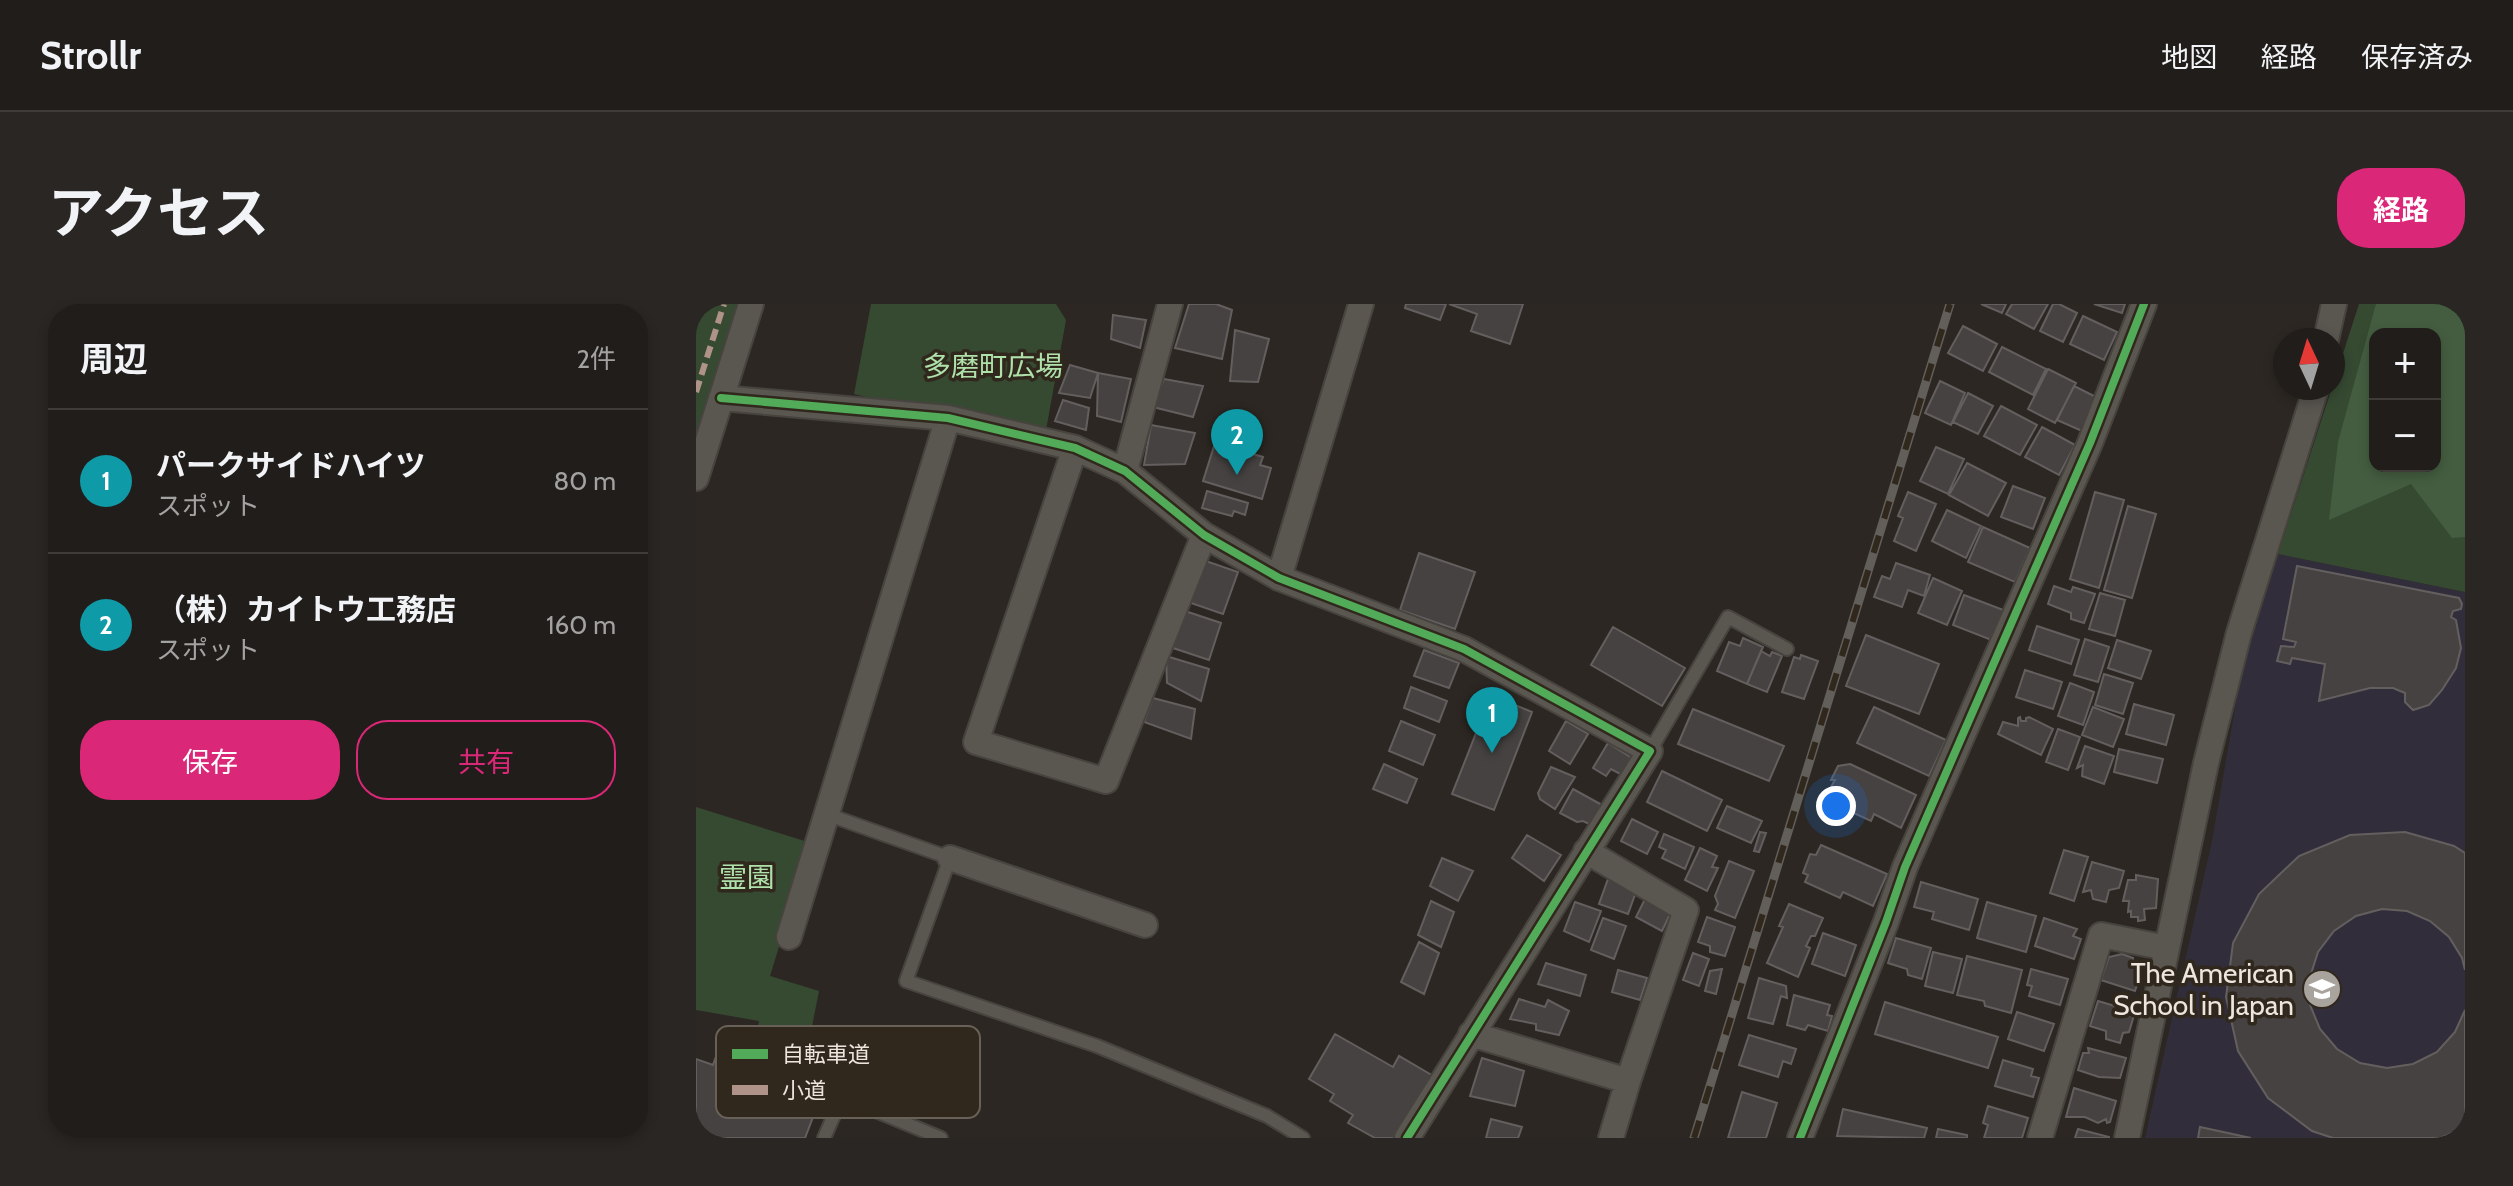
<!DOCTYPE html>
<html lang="ja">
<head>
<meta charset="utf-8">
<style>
  :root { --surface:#211d1a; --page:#292623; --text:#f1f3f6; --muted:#a2a2a2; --line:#3e3b39; --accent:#db2777 }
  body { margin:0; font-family:Cabin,"Noto Sans JP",sans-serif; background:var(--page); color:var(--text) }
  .controls { position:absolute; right:24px; top:24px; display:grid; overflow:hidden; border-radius:16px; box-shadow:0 4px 12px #0003 }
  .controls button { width:72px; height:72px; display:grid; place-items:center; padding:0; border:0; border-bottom:2px solid var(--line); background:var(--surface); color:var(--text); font:40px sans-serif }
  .compass { position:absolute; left:1577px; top:24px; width:72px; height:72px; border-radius:50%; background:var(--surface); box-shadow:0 4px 12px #0003; rotate:356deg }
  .you { position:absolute; left:1140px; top:502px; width:28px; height:28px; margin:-20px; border:6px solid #fff; border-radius:50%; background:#1a73e8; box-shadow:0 0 0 12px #1a73e833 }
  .badge { display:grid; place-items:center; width:52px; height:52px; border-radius:50%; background:var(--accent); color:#fff; font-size:26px; font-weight:700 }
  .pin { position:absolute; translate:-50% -66px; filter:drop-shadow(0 2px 4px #0008) }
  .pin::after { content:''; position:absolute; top:42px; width:28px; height:24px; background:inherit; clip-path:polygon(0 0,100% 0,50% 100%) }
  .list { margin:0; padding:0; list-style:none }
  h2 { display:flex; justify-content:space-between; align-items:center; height:104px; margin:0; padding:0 32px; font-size:34px }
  h2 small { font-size:26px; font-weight:400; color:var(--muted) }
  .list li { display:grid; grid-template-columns:52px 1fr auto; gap:24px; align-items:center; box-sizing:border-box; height:144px; padding:0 32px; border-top:2px solid var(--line) }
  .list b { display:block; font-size:30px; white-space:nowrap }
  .list p { margin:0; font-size:26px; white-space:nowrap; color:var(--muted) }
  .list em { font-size:26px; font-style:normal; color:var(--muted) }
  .actions { display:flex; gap:16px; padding:24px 32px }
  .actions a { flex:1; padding:18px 0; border:2px solid var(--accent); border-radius:32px; text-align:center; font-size:28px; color:var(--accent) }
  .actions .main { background:var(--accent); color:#fff }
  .map { position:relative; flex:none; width:1769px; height:834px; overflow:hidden; border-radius:32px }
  header { display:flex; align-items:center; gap:48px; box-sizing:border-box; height:112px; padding:0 40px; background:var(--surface); border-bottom:2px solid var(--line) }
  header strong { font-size:38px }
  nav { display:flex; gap:44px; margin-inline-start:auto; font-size:28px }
  .intro { display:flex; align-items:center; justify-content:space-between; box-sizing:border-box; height:192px; padding:0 48px }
  h1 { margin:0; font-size:56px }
  .button { padding:20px 36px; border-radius:32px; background:var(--accent); color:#fff; font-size:28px; font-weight:700 }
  main { display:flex; gap:48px; padding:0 48px }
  aside { flex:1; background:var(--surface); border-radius:32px; box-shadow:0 4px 12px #0003 }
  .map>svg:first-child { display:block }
</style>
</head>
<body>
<header>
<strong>Strollr</strong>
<nav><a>地図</a><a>経路</a><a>保存済み</a></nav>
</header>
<div class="intro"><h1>アクセス</h1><a class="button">経路</a></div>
<main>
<aside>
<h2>周辺<small>2件</small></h2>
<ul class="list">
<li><span class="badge" style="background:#0f9aa8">1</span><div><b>パークサイドハイツ</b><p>スポット</p></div><em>80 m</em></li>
<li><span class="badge" style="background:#0f9aa8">2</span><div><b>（株）カイトウ工務店</b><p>スポット</p></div><em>160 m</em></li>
</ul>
<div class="actions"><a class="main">保存</a><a>共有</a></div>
</aside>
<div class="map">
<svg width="1769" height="834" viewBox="0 0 1769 834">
  <rect width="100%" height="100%" fill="#2c2722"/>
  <path fill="#322d3a" d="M1582,250L1769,288V834H1449L1516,537L1546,364Z"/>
  <path fill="#364a32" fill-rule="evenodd" d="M0,0H43L0,136Z
    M175,0H360L370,16L348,137L158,90Z
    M1663,0H1769V288L1582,250ZM1679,30H1739V162H1679Z
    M0,503L115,539L74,672L123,687L111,748L60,735L63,717L0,706Z"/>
  <path fill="#445d40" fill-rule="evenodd" d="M1680,0H1769V233L1756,234L1715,180L1633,216L1642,138ZM1679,30H1739V162H1679Z"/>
  <path fill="#464242" stroke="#645f5f" stroke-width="2" d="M493,0H520L536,6L526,55L479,44Z
    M710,0H750L744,16L709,4Z
    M753,0H827L814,40L775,27L781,10Z
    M1285,0H1310L1306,9Z
    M1316,0H1352L1338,25L1310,10Z
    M1357,0H1363L1381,9L1367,38L1344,27Z
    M1398,0H1429L1426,9Z
    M417,11L450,16L444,44L415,35Z
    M1387,12L1421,28L1408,56L1374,40Z
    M1267,22L1301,40L1287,67L1252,49Z
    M539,26L573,35L562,78L534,77Z
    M1306,43L1350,65L1337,91L1293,68Z
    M374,61L402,69L394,94L363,89Z
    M1352,65L1380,79L1359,119L1332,105Z
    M402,69L435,75L425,118L401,112Z
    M468,75L507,82L497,113L457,103Z
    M1244,77L1269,89L1255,121L1229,109Z
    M1378,82L1402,94L1386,127L1361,116Z
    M1272,89L1297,102L1282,130L1257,118Z
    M367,96L393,104L390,126L359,117Z
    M1305,102L1341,121L1324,151L1288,132Z
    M455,121L499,129L489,160L448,161Z
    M1346,123L1379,141L1363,171L1329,153Z
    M519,139L567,153L564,161L575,164L566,195L507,177Z
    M1240,143L1268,155L1252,190L1224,177Z
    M1271,159L1310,179L1292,212L1253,191Z
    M1317,182L1349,194L1337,225L1305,213Z
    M511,187L552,199L549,211L538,207L536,212L506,204Z
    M1212,188L1240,200L1220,247L1198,237L1207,214L1202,212Z
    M1399,188L1428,196L1403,284L1374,275Z
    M1432,202L1460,210L1436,294L1408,286Z
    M1251,206L1285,222L1270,254L1236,237Z
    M1287,223L1334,244L1319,278L1272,258Z
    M723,249L779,268L759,325L704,306Z
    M504,255L542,268L527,310L489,297Z
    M1200,259L1234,271L1228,292L1212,286L1206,303L1178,293L1186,272L1194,275Z
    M1601,262L1763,294L1766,300L1765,305L1757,307L1755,313L1760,316L1765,344L1760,364L1746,386L1733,401L1717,406L1709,398V389L1697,384H1674L1623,397L1629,360L1596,354L1594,360L1581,357L1585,342L1598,343L1600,338L1587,335Z
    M1237,274L1266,287L1251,321L1222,309Z
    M1358,282L1375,288L1377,283L1399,290L1388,319L1375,315V309L1352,300Z
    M1404,289L1429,296L1419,332L1393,325Z
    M1268,291L1310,307L1298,337L1257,321Z
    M486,306L525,319L513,356L474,343Z
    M1341,322L1383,336L1375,360L1333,346Z
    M917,323L989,364L966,402L895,361Z
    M1170,331L1243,360L1223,410L1150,382Z
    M1047,334L1067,343L1051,380L1021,367L1033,338L1044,342Z
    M1389,335L1413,343L1402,378L1378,371Z
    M1421,336L1455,347L1445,375L1412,364Z
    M728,346L763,359L753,384L718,372Z
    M1065,347L1074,352L1076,348L1086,352L1071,388L1051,380Z
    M1105,351L1122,357L1108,395L1086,388L1098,353L1104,355Z
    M470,352L513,365L505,397L471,379Z
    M1329,366L1366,378L1357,405L1320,393Z
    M1408,370L1437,379L1427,410L1399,401Z
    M1374,379L1398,388L1387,421L1362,412Z
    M715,383L751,397L743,418L708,404Z
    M795,391L836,408L798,506L756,490Z
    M457,394L499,405L495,435L448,418Z
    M1438,400L1478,411L1470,441L1430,430Z
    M1178,403L1250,436L1233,472L1161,439Z
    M1397,403L1428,415L1417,443L1386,431Z
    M997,405L1088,442L1073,477L982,440Z
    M1324,413L1325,417H1330V414L1333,413L1357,425L1345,451L1302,430L1307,418L1322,422V414Z
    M705,417L739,431L727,461L693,447Z
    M870,417L892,430L874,460L853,447Z
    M1362,425L1384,433L1372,466L1350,458Z
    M912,439L939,456L928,472L915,465L910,472L897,464Z
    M1389,442L1418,452L1408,480L1386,472L1387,461L1381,464Z
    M1423,445L1467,455L1461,479L1418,468Z
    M688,460L721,475L711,499L677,485Z
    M1154,460L1220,491L1205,524L1178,510L1175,517L1138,500L1137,488H1132L1139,476H1135L1142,462Z
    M855,463L879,473L859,505L844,495L842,489Z
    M966,467L1026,496L1011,527L951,498Z
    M877,485L906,501L895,521L887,517L881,518L864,509Z
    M1031,502L1066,517L1055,539L1021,524Z
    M936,515L962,528L951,550L925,537Z
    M1064,528L1070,529L1063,548L1058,547Z
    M1709,528L1758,542L1769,549V666L1766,654L1753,633L1734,617L1711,607L1686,605L1660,612L1638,627L1622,648L1614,673V701L1624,725L1641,745L1664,759L1691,764L1717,760L1741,748L1759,728L1769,706V824L1744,834H1637L1616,827L1572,794L1542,747L1530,693L1537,639L1563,590L1603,552L1654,531Z
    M968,530L998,543L989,565L966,554L970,546L963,543Z
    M831,531L865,551L848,577L816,554Z
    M1125,541L1191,570L1177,602L1147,588L1144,594L1109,578L1112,571L1107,569L1114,550L1120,551Z
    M1004,544L1021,552L1016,563L1022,564L1011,587L989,576Z
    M1368,546L1392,553L1378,597L1354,589Z
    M746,554L777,567L762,597L734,582Z
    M1033,557L1058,567L1039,614L1019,606L1022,600L1019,592Z
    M1396,558L1428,567L1423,584L1413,586L1410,598L1397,595L1395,586L1387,588Z
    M1440,571L1462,575L1460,604L1448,605L1449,616L1442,617V613H1435V607L1432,608L1433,597H1427L1432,576H1440Z
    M912,575L941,585L932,610L903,600Z
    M1225,578L1282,595L1273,626L1236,615L1238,608L1218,603Z
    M950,593L976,606L966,627L940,613Z
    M735,597L758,608L745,643L722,631Z
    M879,598L905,607L893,638L868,627Z
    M1291,598L1340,612L1330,648L1281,634Z
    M1093,600L1127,614L1119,632H1115L1110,642L1114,644L1102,673L1071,659L1087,623L1083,622Z
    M1011,613L1039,623L1029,652L1014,648V642L1002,638Z
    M907,614L930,622L918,655L895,646Z
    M1348,614L1381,625L1377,632L1385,635L1378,655L1339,642Z
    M1127,629L1160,641L1149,672L1116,660Z
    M1200,634L1235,644L1226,675L1212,671L1211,665L1192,659Z
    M723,638L743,649L728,690L705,678Z
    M1237,648L1266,655L1257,689L1229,682Z
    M997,649L1013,655L1003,682L987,676Z
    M1426,650L1437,654V662H1447L1439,687L1405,676L1413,653Z
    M1271,652L1326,666L1315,709L1289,702L1288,697L1261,691Z
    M850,659L890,671L884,692L842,680Z
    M1026,665L1020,690L1009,687L1014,667Z
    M1335,665L1372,675L1364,701L1333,692L1336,682L1331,681Z
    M922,666L951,674L944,696L916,688Z
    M1063,674L1090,682L1091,694L1085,692L1077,720L1052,714Z
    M1098,691L1134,701L1131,711L1136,712L1132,727L1112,721L1109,726L1091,721Z
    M823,695L849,703L852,696L873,707L863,731L840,726V720L814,715Z
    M1402,697L1439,708L1433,728L1427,729L1424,739L1410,735V727L1394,722Z
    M1189,698L1302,733L1292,764L1179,730Z
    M1321,708L1358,720L1348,747L1312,735Z
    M639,730L697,763L703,752L739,773L704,834H679L652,819L657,811L634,797L638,790L613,775Z
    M1053,731L1100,745L1095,760L1087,757L1082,773L1043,761Z
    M23,744L77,763L70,782L94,790L89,803L117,813L109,834H0V755L17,761Z
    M1392,744L1430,754L1424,774L1403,773L1382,766L1387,749H1393Z
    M786,754L828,767L819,802L774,792Z
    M1307,756L1337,765L1335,772L1343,774L1337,793L1299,782Z
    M1378,784L1420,797L1414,818L1411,819L1410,815L1402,819L1389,813H1370Z
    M1046,788L1081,799L1070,834H1032Z
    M1292,802L1332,814L1326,834H1288L1292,821L1287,819Z
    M1147,805L1231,824L1228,834L1141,832Z
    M795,815L826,823L822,834H790Z
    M1504,823L1555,834H1502Z
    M1242,825L1271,831V834H1240Z
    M1382,825L1413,833V834H1379Z"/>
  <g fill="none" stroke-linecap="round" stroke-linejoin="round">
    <defs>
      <path id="service" d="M954,447L1032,313L1091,345
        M130,510L254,554L210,677L401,742L571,812L607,834
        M128,834L146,793L245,834"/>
      <path id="minor" d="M1630,36L1638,0
        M25,94L252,114L379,144L429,167L508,231L583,274L768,345L954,447L711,834
        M379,144L280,438L410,477L508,231
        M429,167L474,0
        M0,174L55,0
        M583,274L665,0
        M890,547L990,606L932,777L915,834
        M254,554L449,621
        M93,633L252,114
        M775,730L932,777
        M1104,834L1190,618L1209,563L1394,139L1448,0
        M1344,834L1405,631L1471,644
        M1431,834L1510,459L1543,329L1620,84"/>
    </defs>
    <use href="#service" stroke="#47433e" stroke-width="16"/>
    <use href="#minor" stroke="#47433e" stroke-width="28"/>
    <use href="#service" stroke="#5a5650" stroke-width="12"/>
    <use href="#minor" stroke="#5a5650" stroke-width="24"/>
    <defs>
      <path id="rail" d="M998,834L1254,0"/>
    </defs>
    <use href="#rail" stroke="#625e59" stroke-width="9"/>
    <use href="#rail" stroke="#31281d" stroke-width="6" stroke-dasharray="18" stroke-linecap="butt"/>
    <path stroke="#af9288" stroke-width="6" stroke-dasharray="12 6" stroke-linecap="butt" d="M0,88L28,0"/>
    <defs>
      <path id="cycleway" d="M25,94L252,114L379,144L429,167L508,231L583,274L768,345L954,447L711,834
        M1104,834L1190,618L1209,563L1394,139L1448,0"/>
    </defs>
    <use href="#cycleway" stroke="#31281d" stroke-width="13"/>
    <use href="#cycleway" stroke="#51ab58" stroke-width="8"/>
  </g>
  <defs>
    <symbol id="school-disc" viewBox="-11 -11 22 22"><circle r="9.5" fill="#a9a39d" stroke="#31281d"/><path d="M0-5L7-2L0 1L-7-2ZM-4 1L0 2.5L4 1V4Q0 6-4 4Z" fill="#fff"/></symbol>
  </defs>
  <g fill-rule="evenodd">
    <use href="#school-disc" x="1604" y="663" width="44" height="44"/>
  </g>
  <g text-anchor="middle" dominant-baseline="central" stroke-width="7" stroke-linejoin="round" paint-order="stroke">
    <g font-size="28" fill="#afe1aa" stroke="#31281d">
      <text x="297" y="62">多磨町広場</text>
      <text x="51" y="573">霊園</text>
    </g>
    <g font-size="28" fill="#ece6df" stroke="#31281d" text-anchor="end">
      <text x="1598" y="669">The American<tspan x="1598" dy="32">School in Japan</tspan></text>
    </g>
  </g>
  <rect x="20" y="722" width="264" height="92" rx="12" fill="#31281d" stroke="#696157" stroke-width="2"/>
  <rect x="36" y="745" width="36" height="10" fill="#51ab58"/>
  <rect x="36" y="781" width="36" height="10" fill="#af9288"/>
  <g font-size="22" fill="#ece6df">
    <text x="86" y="758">自転車道</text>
    <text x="86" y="794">小道</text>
  </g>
</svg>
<div class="controls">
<button>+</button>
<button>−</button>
</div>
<svg class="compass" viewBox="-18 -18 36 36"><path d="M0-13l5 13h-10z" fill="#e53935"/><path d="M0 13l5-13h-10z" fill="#a2a2a2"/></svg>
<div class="you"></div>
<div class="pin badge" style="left:796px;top:449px;background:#0f9aa8">1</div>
<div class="pin badge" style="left:541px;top:171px;background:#0f9aa8">2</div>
</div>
</main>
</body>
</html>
